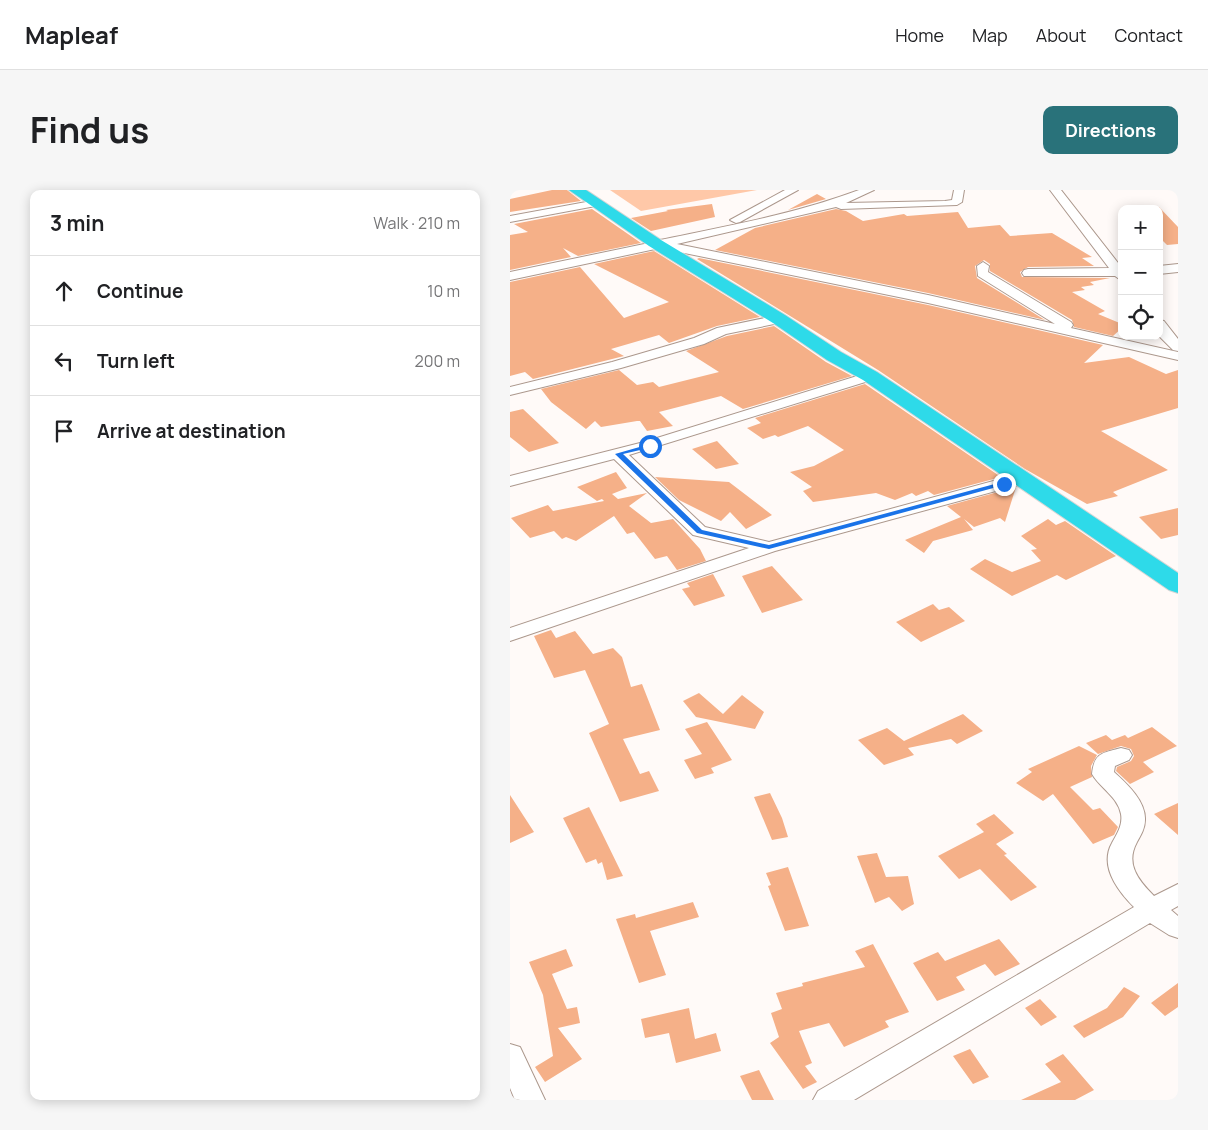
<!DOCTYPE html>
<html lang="en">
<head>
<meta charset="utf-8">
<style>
  :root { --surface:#fff; --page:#f6f6f6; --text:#202124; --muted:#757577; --line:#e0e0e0; --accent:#29727a }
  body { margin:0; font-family:Manrope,sans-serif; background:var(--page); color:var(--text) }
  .controls { position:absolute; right:15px; top:15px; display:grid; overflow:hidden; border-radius:10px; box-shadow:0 2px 12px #0003 }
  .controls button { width:45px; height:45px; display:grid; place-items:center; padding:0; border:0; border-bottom:1px solid var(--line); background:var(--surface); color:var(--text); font:25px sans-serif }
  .stop { position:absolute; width:15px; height:15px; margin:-11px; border:4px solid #1a73e8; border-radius:50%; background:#fff }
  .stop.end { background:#1a73e8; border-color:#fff; box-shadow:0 1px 5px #0008 }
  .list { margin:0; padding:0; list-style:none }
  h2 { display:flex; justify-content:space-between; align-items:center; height:65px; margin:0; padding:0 20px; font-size:21px }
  h2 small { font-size:16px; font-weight:400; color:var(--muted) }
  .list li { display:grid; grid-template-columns:32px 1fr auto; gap:15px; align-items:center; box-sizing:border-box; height:70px; padding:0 20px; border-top:1px solid var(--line) }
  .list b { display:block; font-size:19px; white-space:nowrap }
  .list em { font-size:16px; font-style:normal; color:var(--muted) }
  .icon { flex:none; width:28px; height:28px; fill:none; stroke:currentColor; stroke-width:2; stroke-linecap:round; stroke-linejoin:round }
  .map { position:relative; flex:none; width:668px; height:910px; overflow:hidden; border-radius:10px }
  header { display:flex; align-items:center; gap:30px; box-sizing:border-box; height:70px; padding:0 25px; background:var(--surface); border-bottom:1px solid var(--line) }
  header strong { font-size:24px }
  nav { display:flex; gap:28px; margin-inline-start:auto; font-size:18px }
  .intro { display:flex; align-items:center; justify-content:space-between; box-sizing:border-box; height:120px; padding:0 30px }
  h1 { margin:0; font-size:35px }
  .button { padding:12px 22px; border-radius:10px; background:var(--accent); color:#fff; font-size:18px; font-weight:700 }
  main { display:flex; gap:30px; padding:0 30px }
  aside { flex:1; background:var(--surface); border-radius:10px; box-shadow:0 2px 12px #0003 }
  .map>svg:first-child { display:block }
</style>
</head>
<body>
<header>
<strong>Mapleaf</strong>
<nav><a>Home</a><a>Map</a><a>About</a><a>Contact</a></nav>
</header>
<div class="intro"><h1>Find us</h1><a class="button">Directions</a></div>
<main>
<aside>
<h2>3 min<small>Walk · 210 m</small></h2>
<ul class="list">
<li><svg class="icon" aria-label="ahead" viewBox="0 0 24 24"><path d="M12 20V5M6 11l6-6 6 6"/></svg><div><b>Continue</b></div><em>10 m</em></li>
<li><svg class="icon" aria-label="left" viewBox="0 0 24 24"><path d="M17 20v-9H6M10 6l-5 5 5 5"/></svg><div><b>Turn left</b></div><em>200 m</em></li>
<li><svg class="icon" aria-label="arrive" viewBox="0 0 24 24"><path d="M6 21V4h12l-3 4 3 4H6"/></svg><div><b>Arrive at destination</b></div></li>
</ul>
</aside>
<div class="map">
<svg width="668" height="910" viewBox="0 0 668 910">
  <rect width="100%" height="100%" fill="#fffaf8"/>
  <path fill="#ffc8a8" d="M100,0H247L131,21Z"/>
  <path fill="#f5b088" d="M42,0H57L71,11L0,22V9Z
    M307,4L316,9L278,20Z
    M202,14L205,27L141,41L121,28L158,21L156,20Z
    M649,17L668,37V54L657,55L649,47Z
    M82,19L131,53L68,66L53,58L61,67L0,80V45L18,42L4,34Z
    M326,19L336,21L353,31L394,24L397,26L448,22L458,38L490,35L500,46L542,43L582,67L572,68L584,76L518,77L510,82L512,87L600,88L580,92L584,95L571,97L575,100L562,102L595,121L588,124L612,134V138L603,146L564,137L562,130L480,81V74L474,70L465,76L467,88L535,130L418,103L205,60L245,38Z
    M144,61L250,127L207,136L159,153L149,145L101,159L114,166L23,189L15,182L0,186V92L70,77L114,128L159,112L84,74Z
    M189,68L418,115L593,155L574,173L619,167L656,184L668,180V218L591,241L658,280L603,302L608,306L577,314L515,279L368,180L187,69Z
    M264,136L316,172L342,186L233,219L211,206L149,222L163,236L137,241L130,231H127L91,237L85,231L76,239L41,212L31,199L109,180L127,195L143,192L149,197L209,182L176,161L217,146Z
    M355,194L491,287L424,305L418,301L406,306L402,303L385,310L366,303L303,312L293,301L302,297L280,282L304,276L334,260L298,236L268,247L265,245L253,249L237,238L251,233L245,228Z
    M13,219L49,253L19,262L0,247V222Z
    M207,251L229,274L206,279L182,259Z
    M106,282L117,298L102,304L108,309L137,303L119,316L141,333L163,329L190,359L196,371L167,380L157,366L145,369L124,342L117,344L104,326L66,351L56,347L52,349L44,341L20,348L1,328L38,315L43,321L94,311L92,309L87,311L67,297Z
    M145,287L219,292L262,325L236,339L220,322L211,331L169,310Z
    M506,297L495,332L490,328L464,337L454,329L463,340L423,351L414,363L395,350L451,327L437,316Z
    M668,318V345L651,349L629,327Z
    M538,329L546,335L555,331L606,366L556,390L547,385L502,406L460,379L475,369L502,382L531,371L521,360L527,359L511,346Z
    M262,376L293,410L252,423L232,386Z
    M203,384L215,406L184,416L172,399L180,397L177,393Z
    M423,414L429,420L439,417L455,431L411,452L386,432Z
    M41,440L46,448L65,441L83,464L103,458L112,467L121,497L132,494L150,540L113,549L130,584L139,581L149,601L110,612L79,543L99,534L75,480L44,488L24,446Z
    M189,503L213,524L232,505L254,522L245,539L186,527L173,511Z
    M453,524L473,541L447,554L441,549L398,558L404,565L374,575L348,550L377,538L394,551Z
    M197,532L222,570L201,578L204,583L185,589L174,570L192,564L175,539Z
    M642,537L667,556L633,572L644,582L620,594L606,581L607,577L621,571L624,566L621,559L611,556L588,564L576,553L596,545L602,550L615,545L618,548Z
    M569,556L587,565L581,576L582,587L560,597L583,620L590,618L608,637L604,645L583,654L543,604L533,611L506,593L522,582L518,579Z
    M260,603L272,628L278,647L262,650L244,607Z
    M0,605L24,642L0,653Z
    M668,613V645L644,624Z
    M79,617L92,643L113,686L97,690L92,672L88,674L86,669L76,673L53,628Z
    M484,624L504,643L486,654L497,664L494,665L527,697L501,711L470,679L449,689L428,666L474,642L466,634Z
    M367,663L376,687L398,686L404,714L392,721L379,707L365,713L347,666Z
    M278,677L299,736L275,741L258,696L261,695L256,683Z
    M183,712L189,727L140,741L156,785L129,793L106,729L125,724L126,728Z
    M489,749L510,774L485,786L475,774L446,787L455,800L427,811L403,773L428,762L435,771Z
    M363,754L399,822L375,831L379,837L334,857L319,833L289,841L302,873L295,876L307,892L293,899L260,853L269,847L261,823L272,819L266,803L293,796L292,793L355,777L345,761Z
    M56,759L63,776L42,784L57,819L67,817L70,833L48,838L72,869L35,892L25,877L43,866L33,805L19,772Z
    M668,793V817L655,826L641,813Z
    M614,797L630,806L613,827L574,848L563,836L597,818Z
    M530,809L547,827L531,836L515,818Z
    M179,818L185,849L206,843L211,861L166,873L159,843L135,848L131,829Z
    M460,859L479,887L463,894L443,866Z
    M553,864L584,900L565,910H511L551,892L535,874Z
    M249,880L264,910H242L230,886Z"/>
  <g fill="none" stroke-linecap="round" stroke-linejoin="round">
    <defs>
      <path id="minor" d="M275,0H288L230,32L226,33L220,30Z
        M349,0H364L336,13L435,11L442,10L444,0H454L452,12L447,15L331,19L326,17L167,54L418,105L545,134L468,86L467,76L473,72L479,76L478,82L561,132L563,135L561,138L668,162V170L418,113L150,58L0,90V82L139,53L145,49L150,50C217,36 285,24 349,0Z
        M540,0H551L612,78V91L605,86H514L512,83L514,80L518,79L599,78Z
        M87,10L91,11V15L0,32V26Z
        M668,74V82L649,84V76Z
        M269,125L274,126L276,129L274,132L216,144L194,154L111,178L0,205V197L102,172L184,148L207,138Z
        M649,130L654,131L668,149V161L663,160L649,146Z
        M360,182L367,186L365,189L119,265L195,337L259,352L513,283L519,284L521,288L519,292L265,361L0,451V438L239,358L183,345L104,269L0,296V286L134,252Z
        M611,558L619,560L622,565L619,570L605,576L604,582C617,594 636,611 635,630C635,638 631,645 627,652C615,674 628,690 644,706L668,694V716L661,720L668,726V748L659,745L640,733L344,910H303L308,901L624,717C608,701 589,676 602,653C607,644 613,635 611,624C608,607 590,598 582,584C584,563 592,563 611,558Z
        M0,854L10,857L35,910H5L0,898Z"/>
      <path id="highway" d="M59,0H76L151,50L275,125L331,162L367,182L668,383V403L659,400L353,190L317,170L263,133L139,56Z"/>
    </defs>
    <use href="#minor" stroke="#ac988d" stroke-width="2"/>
    <use href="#highway" stroke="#d7d6d5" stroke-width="2"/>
    <use href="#minor" fill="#fff" fill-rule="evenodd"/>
    <use href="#highway" fill="#2edae9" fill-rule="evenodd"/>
  </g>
  <path fill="#1a73e8" d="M140,254L143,257L113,264L192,340L259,355L492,292L498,294L259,359L187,343L105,264Z"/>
</svg>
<div class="controls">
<button>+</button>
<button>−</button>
<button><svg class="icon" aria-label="locate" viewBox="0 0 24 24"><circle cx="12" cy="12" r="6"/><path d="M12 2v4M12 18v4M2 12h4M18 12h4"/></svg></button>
</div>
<div class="stop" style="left:140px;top:256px"></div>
<div class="stop end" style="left:494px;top:294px"></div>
</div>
</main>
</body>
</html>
